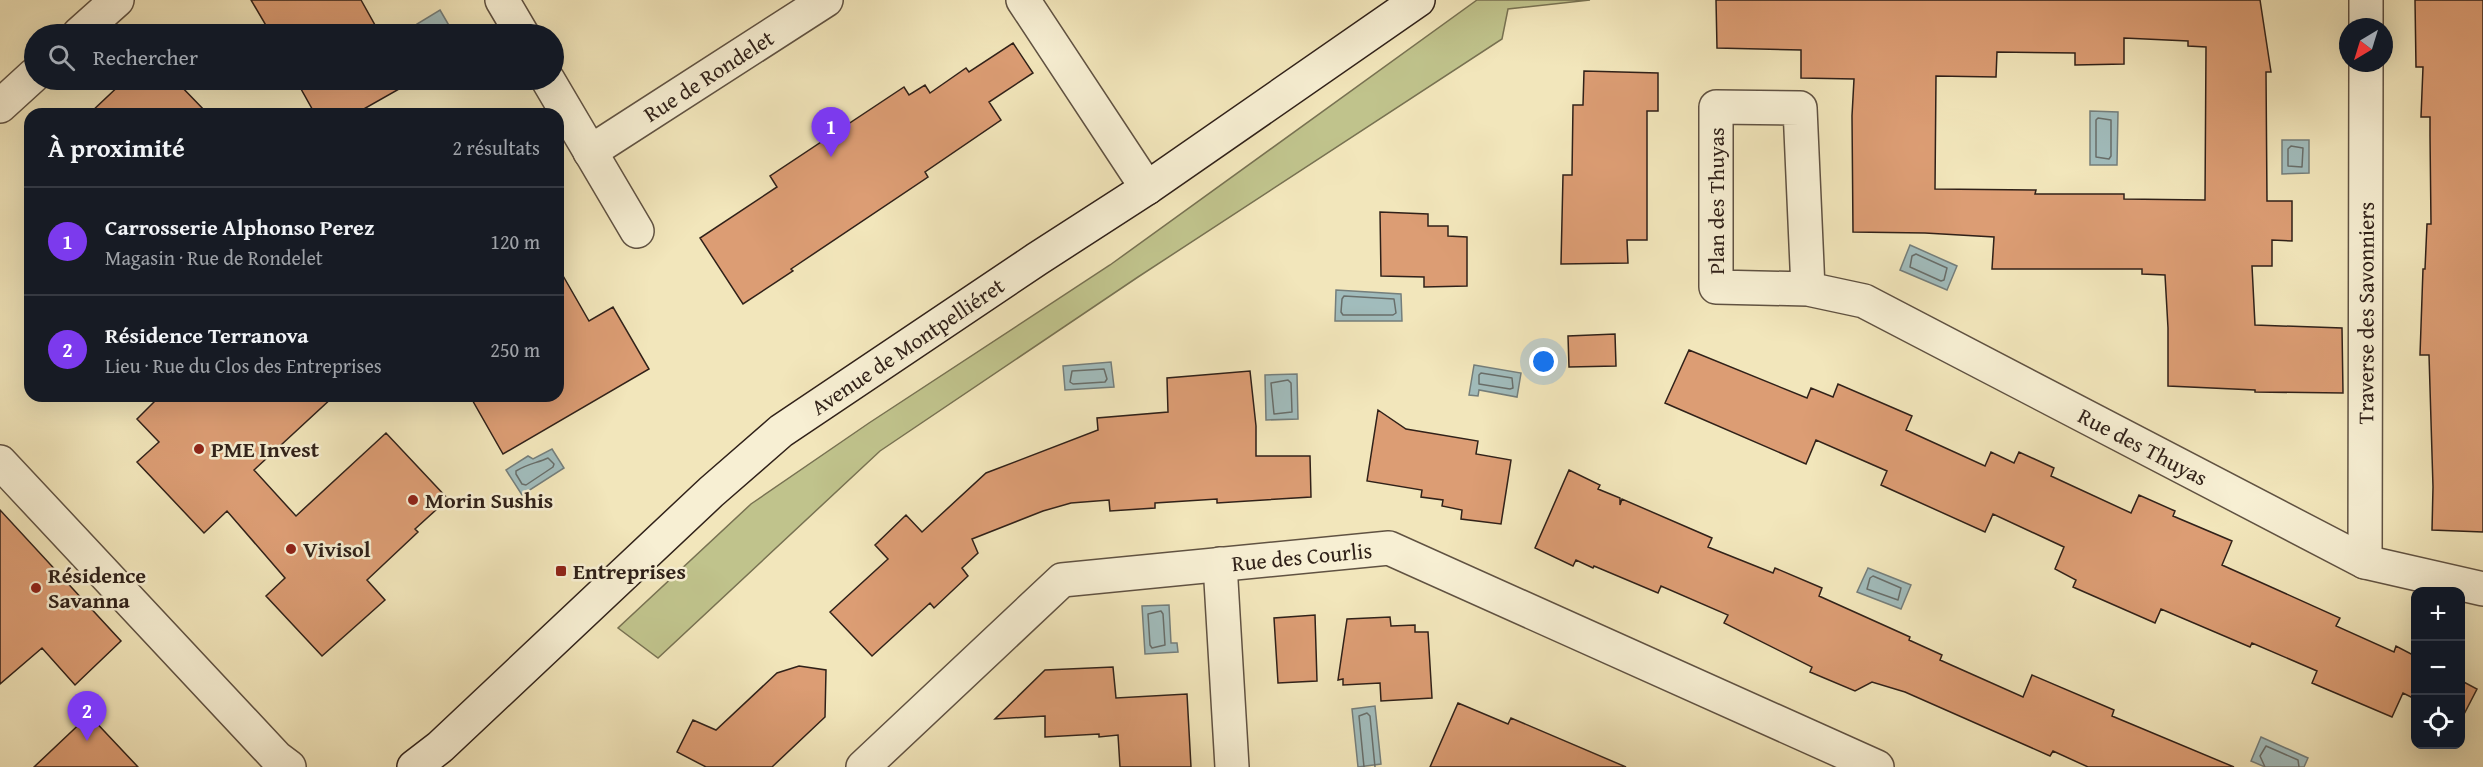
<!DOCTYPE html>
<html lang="fr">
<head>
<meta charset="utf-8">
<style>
  :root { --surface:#171b24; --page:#242831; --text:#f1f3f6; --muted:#9ea1a6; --line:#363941; --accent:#7c3aed }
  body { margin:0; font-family:"Gentium Book Plus",serif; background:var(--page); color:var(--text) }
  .controls { position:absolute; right:18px; bottom:18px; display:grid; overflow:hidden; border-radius:12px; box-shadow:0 6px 24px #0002 }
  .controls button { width:54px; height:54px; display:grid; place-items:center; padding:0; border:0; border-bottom:2px solid var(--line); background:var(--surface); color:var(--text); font:30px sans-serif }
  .compass { position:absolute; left:2339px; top:18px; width:54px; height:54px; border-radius:50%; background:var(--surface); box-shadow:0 6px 24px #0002; rotate:218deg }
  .you { position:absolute; left:1544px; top:362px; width:21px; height:21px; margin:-15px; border:4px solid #fff; border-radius:50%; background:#1a73e8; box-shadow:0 0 0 9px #1a73e833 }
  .badge { display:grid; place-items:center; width:39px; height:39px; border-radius:50%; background:var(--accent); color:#fff; font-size:20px; font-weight:700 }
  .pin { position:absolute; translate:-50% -50px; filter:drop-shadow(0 2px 3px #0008) }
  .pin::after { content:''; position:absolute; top:32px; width:21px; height:18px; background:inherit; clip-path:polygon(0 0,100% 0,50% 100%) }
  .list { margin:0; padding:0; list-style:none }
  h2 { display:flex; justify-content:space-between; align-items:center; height:78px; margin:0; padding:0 24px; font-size:26px }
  h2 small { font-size:20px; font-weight:400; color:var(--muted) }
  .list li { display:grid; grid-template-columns:39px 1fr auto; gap:18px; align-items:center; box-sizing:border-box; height:108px; padding:0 24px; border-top:2px solid var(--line) }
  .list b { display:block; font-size:22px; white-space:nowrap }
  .list p { margin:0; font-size:20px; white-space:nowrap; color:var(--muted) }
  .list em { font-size:20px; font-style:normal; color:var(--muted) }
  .icon { flex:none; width:33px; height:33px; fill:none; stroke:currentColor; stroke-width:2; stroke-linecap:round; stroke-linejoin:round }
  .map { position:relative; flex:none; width:2483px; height:767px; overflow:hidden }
  .search { position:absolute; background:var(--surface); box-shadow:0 6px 24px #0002; left:24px; top:24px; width:540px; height:66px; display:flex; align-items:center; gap:15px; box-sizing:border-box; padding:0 21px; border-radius:33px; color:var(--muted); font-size:22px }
  .panel { position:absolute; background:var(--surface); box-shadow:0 6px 24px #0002; left:24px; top:108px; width:540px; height:294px; border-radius:18px }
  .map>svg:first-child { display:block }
</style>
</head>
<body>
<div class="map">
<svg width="2483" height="767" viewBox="0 0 2483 767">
  <rect width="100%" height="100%" fill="#f2e6bb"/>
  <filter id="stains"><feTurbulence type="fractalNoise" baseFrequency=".00333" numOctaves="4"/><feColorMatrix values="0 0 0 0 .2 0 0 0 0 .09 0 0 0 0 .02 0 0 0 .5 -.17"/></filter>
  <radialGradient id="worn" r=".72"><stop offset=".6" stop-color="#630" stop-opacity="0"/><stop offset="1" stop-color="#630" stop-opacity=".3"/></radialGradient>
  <path fill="#c0c38c" stroke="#787252" stroke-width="1.5" d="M1477,0H1590L1508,9L1502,39L1138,277L880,451L658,658L618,628L751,504L869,423L1110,265Z"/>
  <path fill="#a1bcbc" stroke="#747e7b" stroke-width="1.5" d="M440,10L454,34H423L417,24Z
    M2090,111L2118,112L2117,165H2090Z
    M2282,140H2309V173L2282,174Z
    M1910,245L1957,266L1947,290L1900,270Z
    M1336,290L1401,294L1402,321H1335Z
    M1111,362L1114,387L1065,390L1063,366Z
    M1474,365L1521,373L1517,397L1479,390L1478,396L1469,395Z
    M1297,374L1298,419L1266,420L1265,375Z
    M552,449L564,468L522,495L506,470L528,456L533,459Z
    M1868,568L1911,585L1901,609L1857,592Z
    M1169,605L1171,643H1177L1178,652L1145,654L1142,606Z
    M1375,706L1381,764L1358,767L1352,709Z
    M2261,737L2308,758L2304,767H2265L2251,761Z"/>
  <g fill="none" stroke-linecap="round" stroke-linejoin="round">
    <path stroke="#686e6a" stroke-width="1.5" d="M2098,118L2111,120V156L2109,159L2096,157V120Z
      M2291,146L2303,148L2302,167L2288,166V149Z
      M1916,254L1947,268L1944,280L1941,281L1910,267L1912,256Z
      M1344,296L1394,299L1396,313L1393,315H1343L1341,312L1342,299Z
      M1104,369L1107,379L1105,382L1073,384L1070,382L1072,371Z
      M1481,373L1512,378L1513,388L1510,389L1479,384V375Z
      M1288,380L1291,383L1292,412L1274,414L1271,383Z
      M548,458L554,464L553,467L526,485L522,484L516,474V471C527,464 537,463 548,458Z
      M1873,576L1901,588L1898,600L1867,589L1870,578Z
      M1161,611L1163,614L1165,645L1152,648L1150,645L1148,614Z
      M1364,767L1359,716L1367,713L1370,716L1375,767
      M2265,767L2260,756L2266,746L2298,760L2299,767"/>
  </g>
  <path fill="#dc9d74" stroke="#302119" stroke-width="1.5" fill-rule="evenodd" d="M251,0H361L380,34H271Z
    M1716,0H2260L2271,72H2266L2267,201H2292V241L2272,240V266H2252L2255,325L2342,328L2343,393L2255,392V390L2168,386V328L2165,275L2142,274V269H1992L1994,237L1925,233L1853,232L1852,116L1854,79L1801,78V50L1717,48ZM2124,38L2188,41V46L2206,47L2205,200L2124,199V194H2035L2036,190L1935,189L1936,76L1996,77L1997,52L2075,53V65L2124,64Z
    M2415,0H2483V532L2432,530L2433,487L2429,355H2420L2423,269H2425L2427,224H2431L2430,136V117H2421L2423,67H2416Z
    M1013,43L1033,73L989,102L1001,120L925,172L928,177L791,269L793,271L743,304L700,238L777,187L770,176L904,87L909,95L925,85L930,93L966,68L969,72Z
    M1584,71L1658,73V111H1647V240H1627L1628,263L1561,264L1563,175H1572L1573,105H1583Z
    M125,80H175L208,114H89Z
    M296,80H406L408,84L355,114H315Z
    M1380,212L1428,214V226H1448V236L1467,237V286L1424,287V277L1381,276Z
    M558,267L589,321L613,307L649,369L503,454L470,396H558Z
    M1615,334L1616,366L1569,367L1568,336Z
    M1689,350L1807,398L1811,388L1833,397L1838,384L1912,416L1906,430L1985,466L1991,452L2014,463L2019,452L2054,468L2051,476L2131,513L2139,495L2175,511L2173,516L2232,541L2222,565L2340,618L2336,626L2394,652L2396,646L2415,656V699L2403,693L2392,717L2312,683L2317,671L2252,643L2250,647L2161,609L2155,623L2073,587L2076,580L2055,569L2064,547L1993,514L1985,532L1881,485L1887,471L1816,440L1806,464L1665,403Z
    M1250,371L1256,426V456H1310L1311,497L1217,503V499L1155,503V508L1110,511L1109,500L1071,503L1043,511L972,539L978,553L962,568L968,576L934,608L930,603L872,656L830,612L888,559L875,545L906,515L922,532L986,473L1098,430L1097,418L1168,412L1167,378Z
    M160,396H334L254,470L296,516L386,433L448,499L415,529L418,532L367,580L385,600L322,656L266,596L285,578L227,511L204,533L137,462L159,442L137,419Z
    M1378,410L1406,429L1478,441L1476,454L1511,460L1501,524L1461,519L1462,510L1442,506L1443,500L1421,497L1422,490L1367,481Z
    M1569,470L1600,485L1598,489L1620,498V505L1622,499L1712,538L1708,547L1773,573L1775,568L1822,588L1819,596L1910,637L1909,640L1942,655L1940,660L2023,697L2032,675L2114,710L2112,716L2234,767H2088L2053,751L2050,756L1905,692L1872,682L1855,691L1810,672L1812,667L1724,623L1728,615L1661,586L1658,593L1594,566L1593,568L1576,560L1573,566L1535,548Z
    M0,510L121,641L75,685L42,648L0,684Z
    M1315,615L1317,681L1278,683L1274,618Z
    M1390,617L1391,626L1415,625V632H1428L1432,698L1381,701L1380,683L1343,685V679L1338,680L1347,619Z
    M799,666L826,670L825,717L772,767H706L677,752L693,720L716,730L777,673Z
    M1113,667L1116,698L1187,694L1191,767H1120L1118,735L1099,737V734L1045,737V716L995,719L1045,670Z
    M2460,680L2477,689L2460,722Z
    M1458,703L1508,724L1511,718L1626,767H1430Z
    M89,715L138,767H34Z"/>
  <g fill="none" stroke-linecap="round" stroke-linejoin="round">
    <defs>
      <g id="street">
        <path d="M502,0L522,34"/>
        <path d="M1023,0L1147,188"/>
        <path d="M2366,27V0"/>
        <path d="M79,34L117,0"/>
        <path d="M548,80L637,231"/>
        <path d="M0,106L34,75"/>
        <path id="s1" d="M590,152L826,0"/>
        <path id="s2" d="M1808,289L1800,108L1716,107V287L1808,289L1864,301L2365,562L2483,589"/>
        <path d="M0,462L277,758L289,767"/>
        <path id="s3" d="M2365,562L2366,63"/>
        <path d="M1220,564L1232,767"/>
        <path id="s4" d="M863,767L1062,580L1389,548L1877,767"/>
      </g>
      <g id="secondary">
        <path id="s5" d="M414,767L440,747L711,492L781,431L1037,259L1147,188L1418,0"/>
      </g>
    </defs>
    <use href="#street" stroke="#605242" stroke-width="36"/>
    <use href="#secondary" stroke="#302119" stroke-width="36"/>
    <use href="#street" stroke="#f7efd3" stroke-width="33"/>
    <use href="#secondary" stroke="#f7efd3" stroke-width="33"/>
  </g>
  <g fill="#8f2418" stroke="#f7efd3" stroke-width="2">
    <circle cx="199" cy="449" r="6"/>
    <circle cx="413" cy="500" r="6"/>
    <circle cx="291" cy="549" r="6"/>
    <rect x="555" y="565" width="12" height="12" rx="3"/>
    <circle cx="36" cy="588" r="6"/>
  </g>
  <g text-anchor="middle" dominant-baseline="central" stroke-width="5" stroke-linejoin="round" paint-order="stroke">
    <g font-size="22" fill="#302119" stroke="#f7efd3">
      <text stroke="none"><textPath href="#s1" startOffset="141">Rue de Rondelet</textPath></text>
      <text transform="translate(1716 201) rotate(-90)">Plan des Thuyas</text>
      <text stroke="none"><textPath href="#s3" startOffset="249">Traverse des Savonniers</textPath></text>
      <text stroke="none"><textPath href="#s5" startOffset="650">Avenue de Montpelliéret</textPath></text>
      <text stroke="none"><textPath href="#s2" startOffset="909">Rue des Thuyas</textPath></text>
      <text stroke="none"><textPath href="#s4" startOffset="514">Rue des Courlis</textPath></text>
    </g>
    <g font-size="22" font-weight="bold" fill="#302119" stroke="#f7efd3" text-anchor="start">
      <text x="211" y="449">PME Invest</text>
      <text x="425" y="500">Morin Sushis</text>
      <text x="303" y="549">Vivisol</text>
      <text x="573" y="571">Entreprises</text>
      <text x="48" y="575">Résidence<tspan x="48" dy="25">Savanna</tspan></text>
    </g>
  </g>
  <rect width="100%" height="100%" filter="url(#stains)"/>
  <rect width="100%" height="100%" fill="url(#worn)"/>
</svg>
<div class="controls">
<button>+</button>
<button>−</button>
<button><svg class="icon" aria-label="locate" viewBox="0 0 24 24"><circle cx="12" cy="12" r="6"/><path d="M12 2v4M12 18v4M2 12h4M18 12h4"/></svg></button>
</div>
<svg class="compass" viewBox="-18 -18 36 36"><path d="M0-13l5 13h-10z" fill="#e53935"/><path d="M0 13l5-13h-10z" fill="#9ea1a6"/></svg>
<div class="you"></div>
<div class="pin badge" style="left:831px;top:157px">1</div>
<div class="pin badge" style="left:87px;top:741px">2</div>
<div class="search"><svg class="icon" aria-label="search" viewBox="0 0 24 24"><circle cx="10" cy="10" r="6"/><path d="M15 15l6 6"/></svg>Rechercher</div>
<section class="panel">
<h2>À proximité<small>2 résultats</small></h2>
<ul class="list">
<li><span class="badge">1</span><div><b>Carrosserie Alphonso Perez</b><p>Magasin · Rue de Rondelet</p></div><em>120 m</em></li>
<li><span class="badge">2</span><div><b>Résidence Terranova</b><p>Lieu · Rue du Clos des Entreprises</p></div><em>250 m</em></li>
</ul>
</section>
</div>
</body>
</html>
